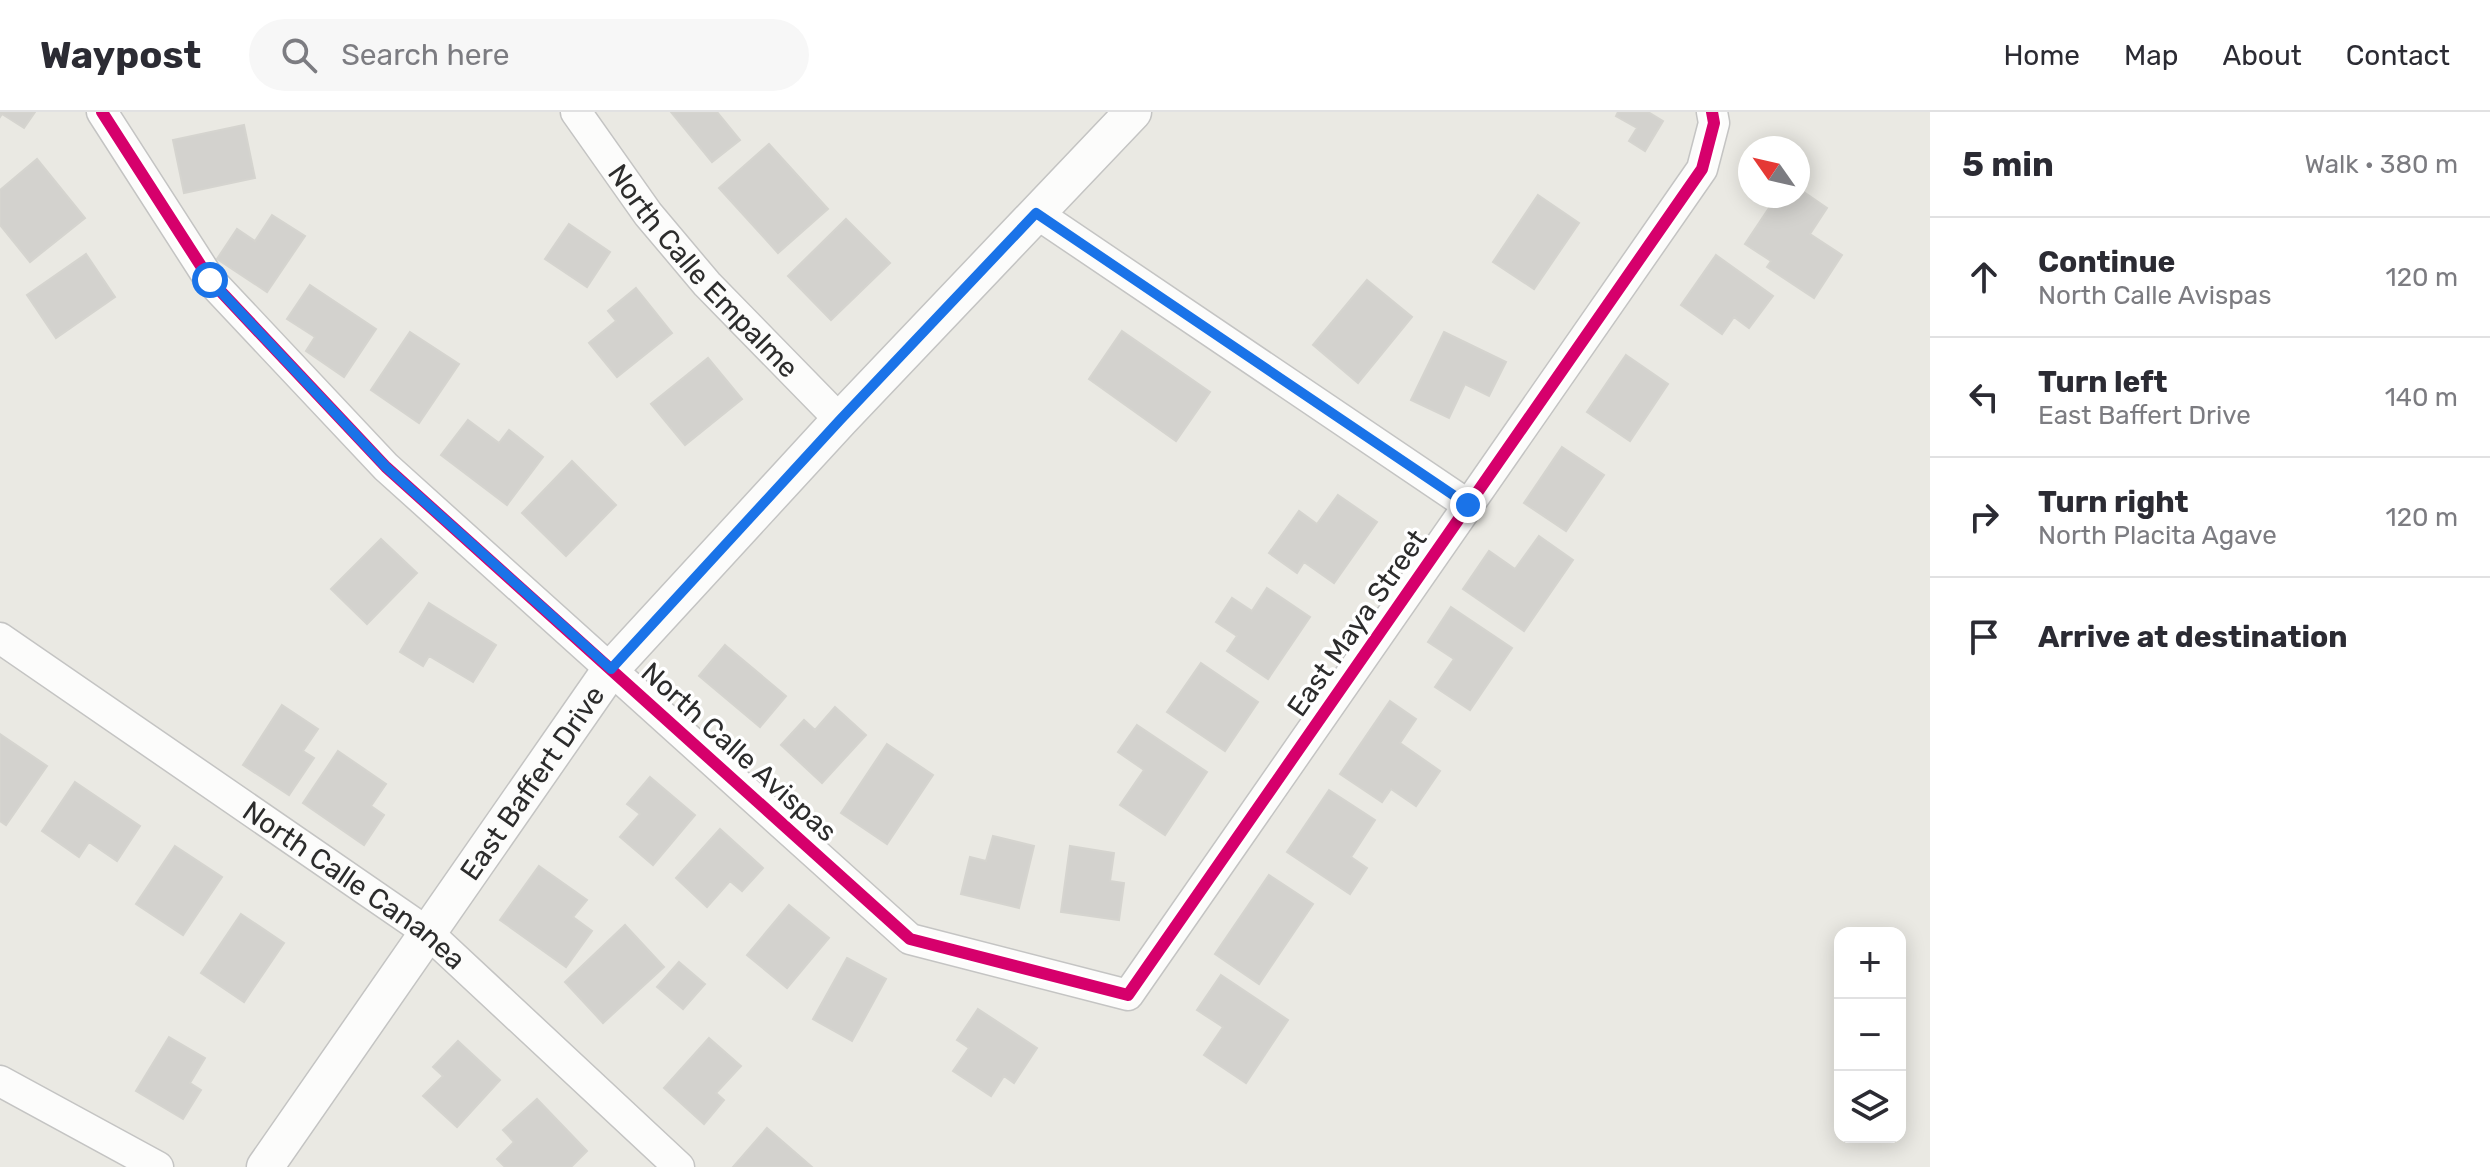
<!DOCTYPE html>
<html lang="en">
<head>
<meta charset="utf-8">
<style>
  :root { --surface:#fff; --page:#f7f7f7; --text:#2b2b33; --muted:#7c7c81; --line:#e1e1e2 }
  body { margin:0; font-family:Rubik,sans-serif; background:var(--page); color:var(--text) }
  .controls { position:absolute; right:24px; bottom:24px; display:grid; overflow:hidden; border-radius:16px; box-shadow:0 4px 20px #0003 }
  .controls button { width:72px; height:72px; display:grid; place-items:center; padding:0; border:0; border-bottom:2px solid var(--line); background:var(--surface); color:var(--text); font:40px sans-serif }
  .compass { position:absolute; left:1738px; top:24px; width:72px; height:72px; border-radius:50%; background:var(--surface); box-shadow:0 4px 20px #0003; rotate:304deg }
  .stop { position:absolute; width:24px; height:24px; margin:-18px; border:6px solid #1a73e8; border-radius:50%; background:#fff }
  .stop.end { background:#1a73e8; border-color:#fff; box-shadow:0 2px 8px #0008 }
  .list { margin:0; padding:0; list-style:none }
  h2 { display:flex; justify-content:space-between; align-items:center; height:104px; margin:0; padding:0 32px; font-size:34px }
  h2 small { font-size:26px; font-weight:400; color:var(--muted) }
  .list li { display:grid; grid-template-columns:52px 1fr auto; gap:24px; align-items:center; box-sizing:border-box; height:120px; padding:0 32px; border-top:2px solid var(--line) }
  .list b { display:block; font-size:30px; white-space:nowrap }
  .list p { margin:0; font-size:26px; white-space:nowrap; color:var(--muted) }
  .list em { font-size:26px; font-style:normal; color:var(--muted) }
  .icon { flex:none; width:44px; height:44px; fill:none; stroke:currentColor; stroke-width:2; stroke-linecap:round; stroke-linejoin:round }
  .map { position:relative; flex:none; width:1930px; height:1055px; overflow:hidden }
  header { display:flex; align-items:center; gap:48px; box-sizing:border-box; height:112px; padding:0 40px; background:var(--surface); border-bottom:2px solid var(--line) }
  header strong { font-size:38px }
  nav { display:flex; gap:44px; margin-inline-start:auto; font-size:28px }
  .search { width:560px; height:72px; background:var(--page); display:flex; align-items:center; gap:20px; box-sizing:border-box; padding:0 28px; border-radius:44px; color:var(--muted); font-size:30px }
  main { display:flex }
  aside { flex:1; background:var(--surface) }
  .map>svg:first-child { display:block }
</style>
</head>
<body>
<header>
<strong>Waypost</strong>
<div class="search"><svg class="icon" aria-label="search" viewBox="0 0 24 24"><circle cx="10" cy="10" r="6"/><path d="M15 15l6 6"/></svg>Search here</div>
<nav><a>Home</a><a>Map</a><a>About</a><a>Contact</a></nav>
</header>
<main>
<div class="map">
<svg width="1930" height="1055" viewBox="0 0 1930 1055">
  <rect width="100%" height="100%" fill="#eae9e3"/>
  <path fill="#d3d2ce" stroke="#d5d4cf" stroke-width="2" d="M0,0H35L24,16L2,2L0,5Z
    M671,0H717L740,28L712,50Z
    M1618,0H1648L1663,9L1645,39L1629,29L1637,16L1616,4Z
    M244,13L255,66L184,81L173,28Z
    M769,32L828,97L778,141L719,76Z
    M37,47L85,106L30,150L0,113V78Z
    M1798,76L1827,96L1810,122L1842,143L1814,186L1767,155L1771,149L1745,132L1777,84H1798Z
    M1538,83L1579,111L1534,177L1493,150Z
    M272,103L305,124L267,180L217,147L237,117L255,129Z
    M846,107L890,151L831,208L788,164Z
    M569,112L610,140L587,175L545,147Z
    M86,142L115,185L56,226L27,183Z
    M1716,143L1773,184L1749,216L1734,205L1722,222L1681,193Z
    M1367,168L1412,205L1358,271L1313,233Z
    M310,173L376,217L344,265L306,239L315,225L287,207Z
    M636,176L672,221L617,265L589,231L616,209L608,199Z
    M1122,219L1210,280L1176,329L1089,267Z
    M410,220L459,252L419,311L371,278Z
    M1444,220L1506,250L1489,284L1465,272L1449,306L1411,288Z
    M1626,243L1668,272L1630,329L1587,300Z
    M708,246L742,287L685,333L651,292Z
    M468,308L499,331L509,318L543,345L507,393L441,343Z
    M1562,335L1604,363L1566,419L1524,391Z
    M572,349L616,393L566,444L522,401Z
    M1338,383L1377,410L1334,471L1304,450L1297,461L1269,441L1299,399L1317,412Z
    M1539,424L1573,448L1524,519L1463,477L1489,439L1515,457Z
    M381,427L417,461L367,512L331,477Z
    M1267,476L1310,505L1268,567L1227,539L1237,524L1216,510L1232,486L1252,499Z
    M429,491L496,533L473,570L429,544L423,554L400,540Z
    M1451,495L1512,536L1470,598L1435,575L1454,547L1428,530Z
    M725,533L786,584L760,615L699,564Z
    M1201,551L1258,590L1225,639L1167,600Z
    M1390,589L1416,607L1400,631L1440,659L1416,694L1391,677L1382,690L1340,662Z
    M282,593L318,617L303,639L314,646L289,683L243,653Z
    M835,595L866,623L822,671L781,633L804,608L815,618Z
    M1137,613L1207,660L1165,723L1120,693L1144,658L1118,640Z
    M0,622L47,654L6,713L0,709Z
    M887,632L933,663L887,732L841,701Z
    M338,639L386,672L371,694L384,703L364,733L303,691Z
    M650,665L695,703L653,753L620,725L640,702L627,692Z
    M75,670L140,714L117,749L89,730L79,745L42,719Z
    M1329,678L1375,708L1351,745L1367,756L1350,782L1287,740Z
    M720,717L763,756L742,779L730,769L707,795L676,766Z
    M993,724L1034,734L1019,796L961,782L970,745L986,749Z
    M175,734L222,765L183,823L136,792Z
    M1070,734L1114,741L1110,769L1124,771L1119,808L1061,800Z
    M539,754L587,788L573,805L592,819L566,855L500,808Z
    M1269,763L1313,792L1259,872L1215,842Z
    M789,793L829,826L787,876L747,843Z
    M241,802L284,831L244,890L201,861Z
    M625,813L664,855L603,911L565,870Z
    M847,846L886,867L852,929L813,907Z
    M679,850L705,872L683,897L657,875Z
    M1221,863L1288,908L1246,971L1204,943L1223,915L1197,898Z
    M978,897L1037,936L1014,971L1004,964L991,984L953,959L969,936L957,928Z
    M169,925L205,946L190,971L201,978L183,1007L136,979Z
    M709,926L741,954L716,981L724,988L704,1012L664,976Z
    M458,929L500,968L457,1015L423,984L443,964L433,955Z
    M537,987L587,1039L571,1055H505L497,1047L514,1030L503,1018Z
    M767,1016L812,1055H733Z"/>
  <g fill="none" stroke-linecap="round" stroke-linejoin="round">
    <defs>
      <g id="minor">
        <path d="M102,0L210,168L386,355L910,827L1128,883L1702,57L1714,11L1712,0"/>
        <path id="s1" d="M576,0L648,102L707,172L840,308"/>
        <path d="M1036,101L1468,393"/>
        <path id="s2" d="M0,526L427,820L679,1055"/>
        <path d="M0,969L158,1055"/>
      </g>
      <g id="tertiary">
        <path id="s3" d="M265,1055L611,557L840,308L1133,0"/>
      </g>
    </defs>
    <use href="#minor" stroke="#c4c4c3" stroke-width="33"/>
    <use href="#tertiary" stroke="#c4c4c3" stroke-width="39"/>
    <use href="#minor" stroke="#fcfcfb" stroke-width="30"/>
    <use href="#tertiary" stroke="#fcfcfb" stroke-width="36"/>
    <defs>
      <path id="cycleway" d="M102,0L210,168L386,355L910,827L1128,883L1702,57L1714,11L1712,0"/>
    </defs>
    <use href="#cycleway" stroke="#fff" stroke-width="17"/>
    <use href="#cycleway" stroke="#d6006c" stroke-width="12"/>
  </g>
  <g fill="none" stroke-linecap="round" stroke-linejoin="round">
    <path stroke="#1a73e8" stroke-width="10" d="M210,168L386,355L611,557L840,308L1036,101L1468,393"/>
  </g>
  <g text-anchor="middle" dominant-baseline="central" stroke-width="7" stroke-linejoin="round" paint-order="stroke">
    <g font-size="28" fill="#2c2c2c" stroke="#fff">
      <text stroke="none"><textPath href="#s1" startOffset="204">North Calle Empalme</textPath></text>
      <text transform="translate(1357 511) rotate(-55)">East Maya Street</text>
      <text transform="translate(739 640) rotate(42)">North Calle Avispas</text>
      <text stroke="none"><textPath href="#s3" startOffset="468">East Baffert Drive</textPath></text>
      <text stroke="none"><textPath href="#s2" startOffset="432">North Calle Cananea</textPath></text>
    </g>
  </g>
</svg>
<div class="controls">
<button>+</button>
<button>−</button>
<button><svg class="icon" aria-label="layers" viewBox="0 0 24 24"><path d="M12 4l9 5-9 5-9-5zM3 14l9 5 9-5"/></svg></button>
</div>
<svg class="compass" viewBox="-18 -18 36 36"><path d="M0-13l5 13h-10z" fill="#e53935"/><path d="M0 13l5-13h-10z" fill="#7c7c81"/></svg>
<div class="stop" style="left:210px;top:168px"></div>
<div class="stop end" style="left:1468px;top:393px"></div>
</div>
<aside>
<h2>5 min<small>Walk · 380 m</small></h2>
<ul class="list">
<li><svg class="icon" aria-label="ahead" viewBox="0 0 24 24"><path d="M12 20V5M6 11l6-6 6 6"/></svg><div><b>Continue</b><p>North Calle Avispas</p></div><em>120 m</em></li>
<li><svg class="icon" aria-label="left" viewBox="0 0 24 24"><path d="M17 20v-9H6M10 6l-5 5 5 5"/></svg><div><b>Turn left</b><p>East Baffert Drive</p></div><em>140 m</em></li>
<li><svg class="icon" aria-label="right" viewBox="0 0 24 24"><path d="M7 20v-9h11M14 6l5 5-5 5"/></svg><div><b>Turn right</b><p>North Placita Agave</p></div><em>120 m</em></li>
<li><svg class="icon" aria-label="arrive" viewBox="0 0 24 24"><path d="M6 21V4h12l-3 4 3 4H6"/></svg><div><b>Arrive at destination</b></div></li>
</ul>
</aside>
</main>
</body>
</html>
